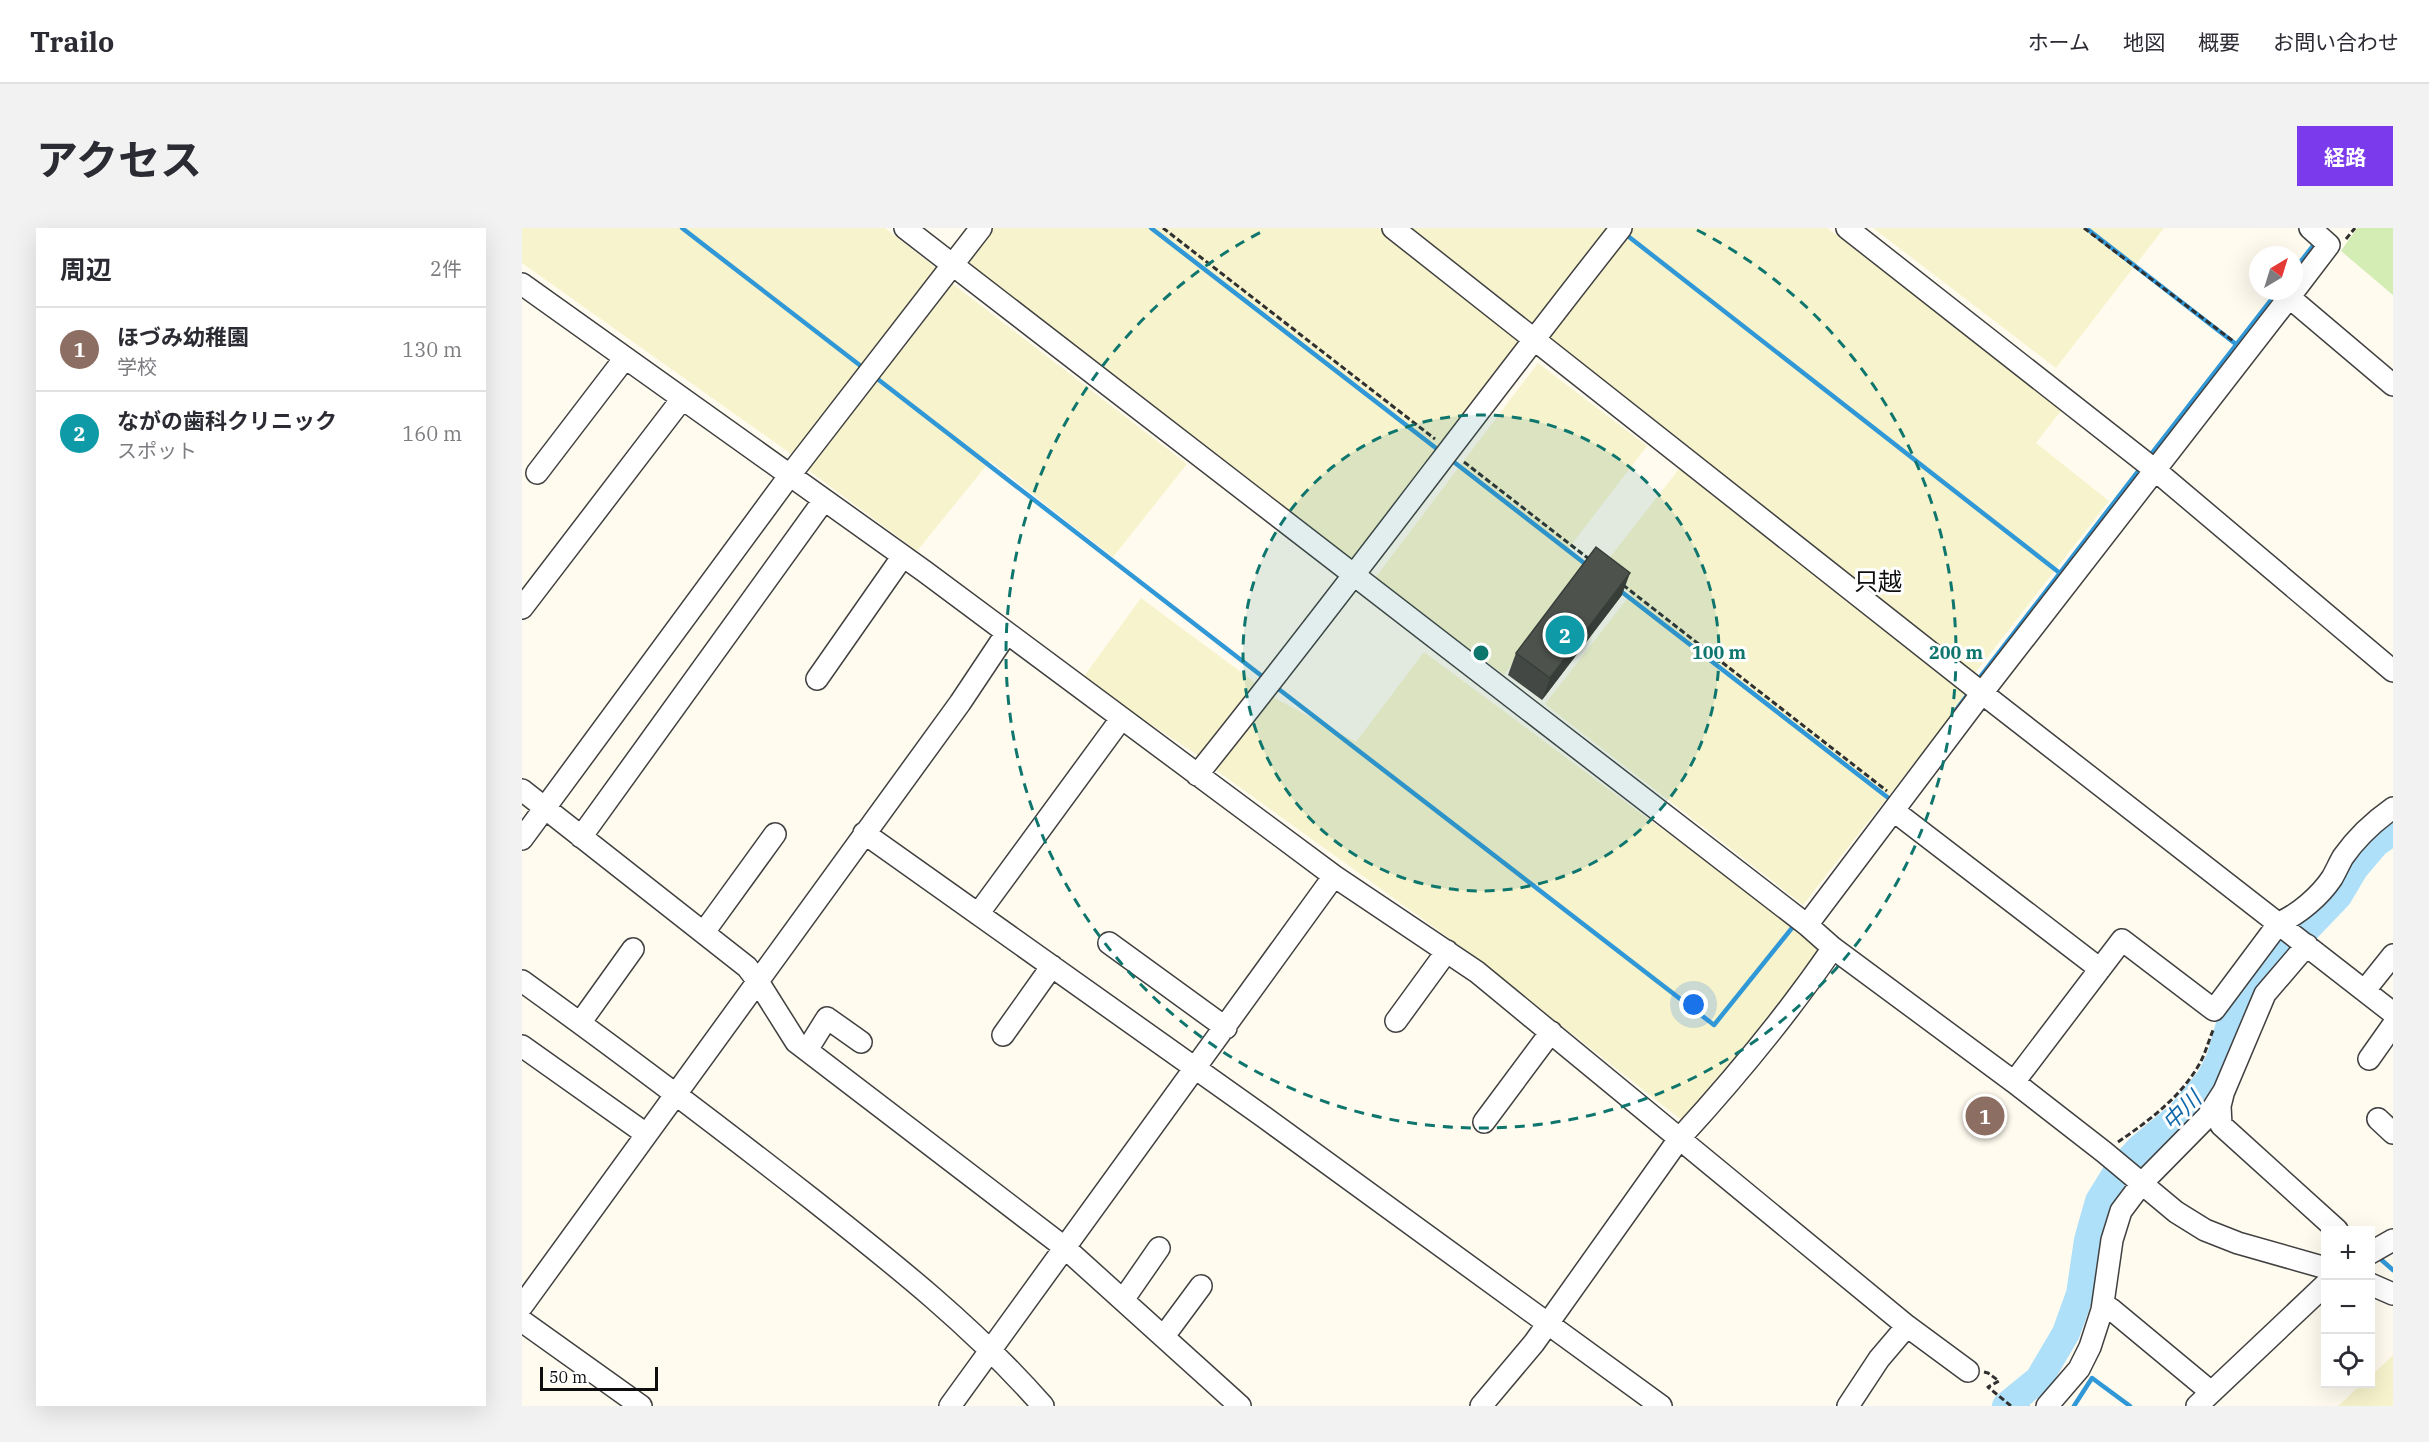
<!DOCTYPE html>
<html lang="ja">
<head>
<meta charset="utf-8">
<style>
  :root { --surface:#fff; --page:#f2f2f3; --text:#2b2b33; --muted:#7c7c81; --line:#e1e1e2; --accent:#7c3aed }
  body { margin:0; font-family:"IBM Plex Serif","Noto Sans JP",serif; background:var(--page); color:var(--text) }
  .controls { position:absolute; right:18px; bottom:18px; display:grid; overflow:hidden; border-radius:0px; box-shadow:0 6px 24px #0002 }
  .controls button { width:54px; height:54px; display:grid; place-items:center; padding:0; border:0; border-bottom:2px solid var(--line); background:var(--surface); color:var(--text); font:30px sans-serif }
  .compass { position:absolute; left:1727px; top:18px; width:54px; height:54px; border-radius:50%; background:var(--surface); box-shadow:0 6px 24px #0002; rotate:38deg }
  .scale { position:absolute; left:18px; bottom:15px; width:118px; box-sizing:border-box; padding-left:6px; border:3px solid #0e0e0e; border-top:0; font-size:16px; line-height:21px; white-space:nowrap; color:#0e0e0e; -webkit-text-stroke:4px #fff; paint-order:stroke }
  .you { position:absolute; left:1172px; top:777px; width:21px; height:21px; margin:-15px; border:4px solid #fff; border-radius:50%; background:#1a73e8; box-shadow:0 0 0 9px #1a73e833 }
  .badge { display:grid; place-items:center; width:39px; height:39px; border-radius:50%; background:var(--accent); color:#fff; font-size:20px; font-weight:700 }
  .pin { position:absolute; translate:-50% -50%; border:3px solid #fff; box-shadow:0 2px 6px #0006 }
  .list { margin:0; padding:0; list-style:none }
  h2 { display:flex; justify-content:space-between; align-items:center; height:78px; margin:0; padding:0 24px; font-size:26px }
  h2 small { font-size:20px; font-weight:400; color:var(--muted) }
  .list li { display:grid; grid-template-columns:39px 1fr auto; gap:18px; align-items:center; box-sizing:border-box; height:84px; padding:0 24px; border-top:2px solid var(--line) }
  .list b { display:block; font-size:22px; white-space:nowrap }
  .list p { margin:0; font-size:20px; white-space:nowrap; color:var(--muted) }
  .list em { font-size:20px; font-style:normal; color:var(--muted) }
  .icon { flex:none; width:33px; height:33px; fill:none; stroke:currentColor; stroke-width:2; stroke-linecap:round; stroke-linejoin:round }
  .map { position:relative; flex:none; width:1871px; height:1178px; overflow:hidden; border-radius:0px }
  header { display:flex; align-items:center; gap:36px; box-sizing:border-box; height:84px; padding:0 30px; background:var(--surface); border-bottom:2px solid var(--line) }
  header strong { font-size:28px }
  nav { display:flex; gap:33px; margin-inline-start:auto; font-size:21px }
  .intro { display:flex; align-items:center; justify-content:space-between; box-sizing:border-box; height:144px; padding:0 36px }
  h1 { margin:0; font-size:42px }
  .button { padding:15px 27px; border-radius:0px; background:var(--accent); color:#fff; font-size:21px; font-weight:700 }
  main { display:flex; gap:36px; padding:0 36px }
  aside { flex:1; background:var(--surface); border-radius:0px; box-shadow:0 6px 24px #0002 }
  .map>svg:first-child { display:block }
</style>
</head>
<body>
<header>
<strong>Trailo</strong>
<nav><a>ホーム</a><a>地図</a><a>概要</a><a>お問い合わせ</a></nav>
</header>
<div class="intro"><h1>アクセス</h1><a class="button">経路</a></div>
<main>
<aside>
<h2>周辺<small>2件</small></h2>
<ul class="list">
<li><span class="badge" style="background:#8d6e63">1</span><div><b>ほづみ幼稚園</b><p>学校</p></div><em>130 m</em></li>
<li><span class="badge" style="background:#0f9aa8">2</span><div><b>ながの歯科クリニック</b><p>スポット</p></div><em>160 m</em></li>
</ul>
</aside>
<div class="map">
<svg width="1871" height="1178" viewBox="0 0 1871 1178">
  <rect width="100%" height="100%" fill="#fffbef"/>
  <path fill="#f7f3cc" d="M0,0H363L418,43L272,228L0,35Z
    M472,0H857L1000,111L829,332L446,34Z
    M887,0H1087L1011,97Z
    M1109,0H1305L1541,180L1514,215L1587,273L1453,445L1026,108Z
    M1351,0H1642L1534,140Z
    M431,56L665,236L591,329L468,233L395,323L286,242Z
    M1016,135L1125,218L1046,321L1065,337L982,447L853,350Z
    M1157,241L1446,466L1281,677L1023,476L1109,366L1078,342Z
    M619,370L735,456L680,530L560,451Z
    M902,424L1300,720L1162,894L945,723L694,542L749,468L834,514Z
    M1871,1127V1178H1816L1840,1156H1848L1849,1148Z"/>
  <path fill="#d3edb5" d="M1835,0H1871V67L1819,23Z"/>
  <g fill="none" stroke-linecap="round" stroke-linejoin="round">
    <path stroke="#3198d7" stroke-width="4.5" d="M160,0L344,142
      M629,0L919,224
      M1564,0L1715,117
      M1102,5L1539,346
      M1772,42L1794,14
      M353,149L745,452
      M1627,229L1756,63
      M928,231L1066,338
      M1096,361L1369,572
      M1455,453L1620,238
      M754,459L1192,797L1274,695
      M1434,482L1449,462
      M1855,1028L1871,1042
      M1494,1170L1505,1178
      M1552,1178L1570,1150L1608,1178"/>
    <path stroke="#afe0fa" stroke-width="28" d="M1484,1178L1517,1151L1544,1105L1558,1066L1566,1012L1577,973L1593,947L1618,920L1658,887L1688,851L1698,831L1708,796L1727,761L1816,668L1832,641L1854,615L1871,603"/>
    <defs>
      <path id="minor" d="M383,0L1285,697L1311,720L1492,854L1582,924L1654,984L1683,1002L1716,1015L1804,1040
        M871,0L1451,458L1871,785
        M1325,0L1633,242L1871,443
        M0,56L402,343L812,648L955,744L1385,1098L1446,1143
        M1772,63L1807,17L1788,0
        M1767,69L1871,157
        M15,245L103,130
        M0,380L160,171
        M295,451L381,328
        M675,547C820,367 956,181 1099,0
        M0,562L225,739L235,752L274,814L542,1019L718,1178
        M1372,583L1578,741
        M342,605L742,889L1139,1178
        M59,609L302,272
        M0,611L268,247L459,0
        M456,686L599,491
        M1285,697L1460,465L1772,63
        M182,704L253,606
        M587,715L704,800
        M0,753C99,824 195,897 291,972C372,1036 453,1100 521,1178
        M1843,762L1871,727
        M874,793L925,723
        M58,795L111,721
        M481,807L530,738
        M0,818L124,906
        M285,822L305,790L339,814
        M1847,831L1871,797
        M1492,854L1600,712L1692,782L1757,695C1777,686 1798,668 1810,650C1814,643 1817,636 1821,629C1835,609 1851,594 1871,580
        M1701,866L1698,878L1699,897L1815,1002
        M1856,891L1871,905
        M962,894L1029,804
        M1848,1025L1871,1012
        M1848,1056L1871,1066
        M601,1072L637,1020
        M0,1078L438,475L484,406
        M1589,1081L1689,1164
        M0,1093L119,1178
        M642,1108L679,1058
        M428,1178L812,648
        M959,1178L1012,1115L1157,911C1212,851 1265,787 1311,720
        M1326,1178L1357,1131L1385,1098
        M1525,1178L1557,1141L1568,1119L1580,1082L1590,1012L1599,983L1620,955L1686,888L1702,863L1743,766L1785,717
        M1675,1178L1804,1056"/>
    </defs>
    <use href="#minor" stroke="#414141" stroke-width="24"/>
    <path stroke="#303030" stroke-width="3" stroke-dasharray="6 3" stroke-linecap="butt" d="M641,0L913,211
      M1562,0L1711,113
      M1824,11L1833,0
      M942,234L1067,331
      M1101,357L1365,563
      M1596,914C1628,892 1659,869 1678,835C1684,824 1687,811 1692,800
      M1462,1144L1466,1145L1477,1153L1466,1159L1489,1178"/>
    <use href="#minor" stroke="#fff" stroke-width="21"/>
  </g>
  <path fill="#4b433f" d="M1100,367L1020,472L986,447L994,425Z"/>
  <path fill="#3d3733" d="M1108,345L1100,367L1020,472L1028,450Z"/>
  <path fill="#574e49" stroke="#3d3733" stroke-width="1.5" d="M1074,319L1108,345L1028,450L994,425Z"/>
  <circle cx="959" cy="425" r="238" fill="#0f766e" fill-opacity=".12"/>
  <g fill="none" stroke="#0f766e" stroke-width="3" stroke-dasharray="10 8">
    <circle cx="959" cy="425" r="238"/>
    <path d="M1175 2A475 475 0 1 1 743 2"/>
  </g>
  <g text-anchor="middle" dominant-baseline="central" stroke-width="6" stroke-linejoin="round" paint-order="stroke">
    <g font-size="22" font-style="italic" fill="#0e68a9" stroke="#fff">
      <text transform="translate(1659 882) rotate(-45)">中川</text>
    </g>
    <g font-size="24" fill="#0e0e0e" stroke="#fff">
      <text x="1356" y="353">只越</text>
    </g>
  </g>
  <circle cx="959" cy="425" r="9" fill="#0f766e" stroke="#fff" stroke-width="3"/>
  <g font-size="18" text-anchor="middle" font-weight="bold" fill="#0f766e" stroke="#fff" stroke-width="6" stroke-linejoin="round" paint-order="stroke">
    <text x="1197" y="431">100 m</text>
    <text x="1434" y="431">200 m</text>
  </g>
</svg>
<div class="controls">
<button>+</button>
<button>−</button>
<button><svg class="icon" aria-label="locate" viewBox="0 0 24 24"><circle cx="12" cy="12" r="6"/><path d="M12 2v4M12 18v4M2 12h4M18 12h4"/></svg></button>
</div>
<svg class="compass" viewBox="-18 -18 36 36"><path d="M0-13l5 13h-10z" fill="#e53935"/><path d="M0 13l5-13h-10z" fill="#7c7c81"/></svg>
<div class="scale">50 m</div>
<div class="you"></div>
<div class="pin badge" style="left:1463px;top:888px;background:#8d6e63">1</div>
<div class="pin badge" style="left:1043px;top:407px;background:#0f9aa8">2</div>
</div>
</main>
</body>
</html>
